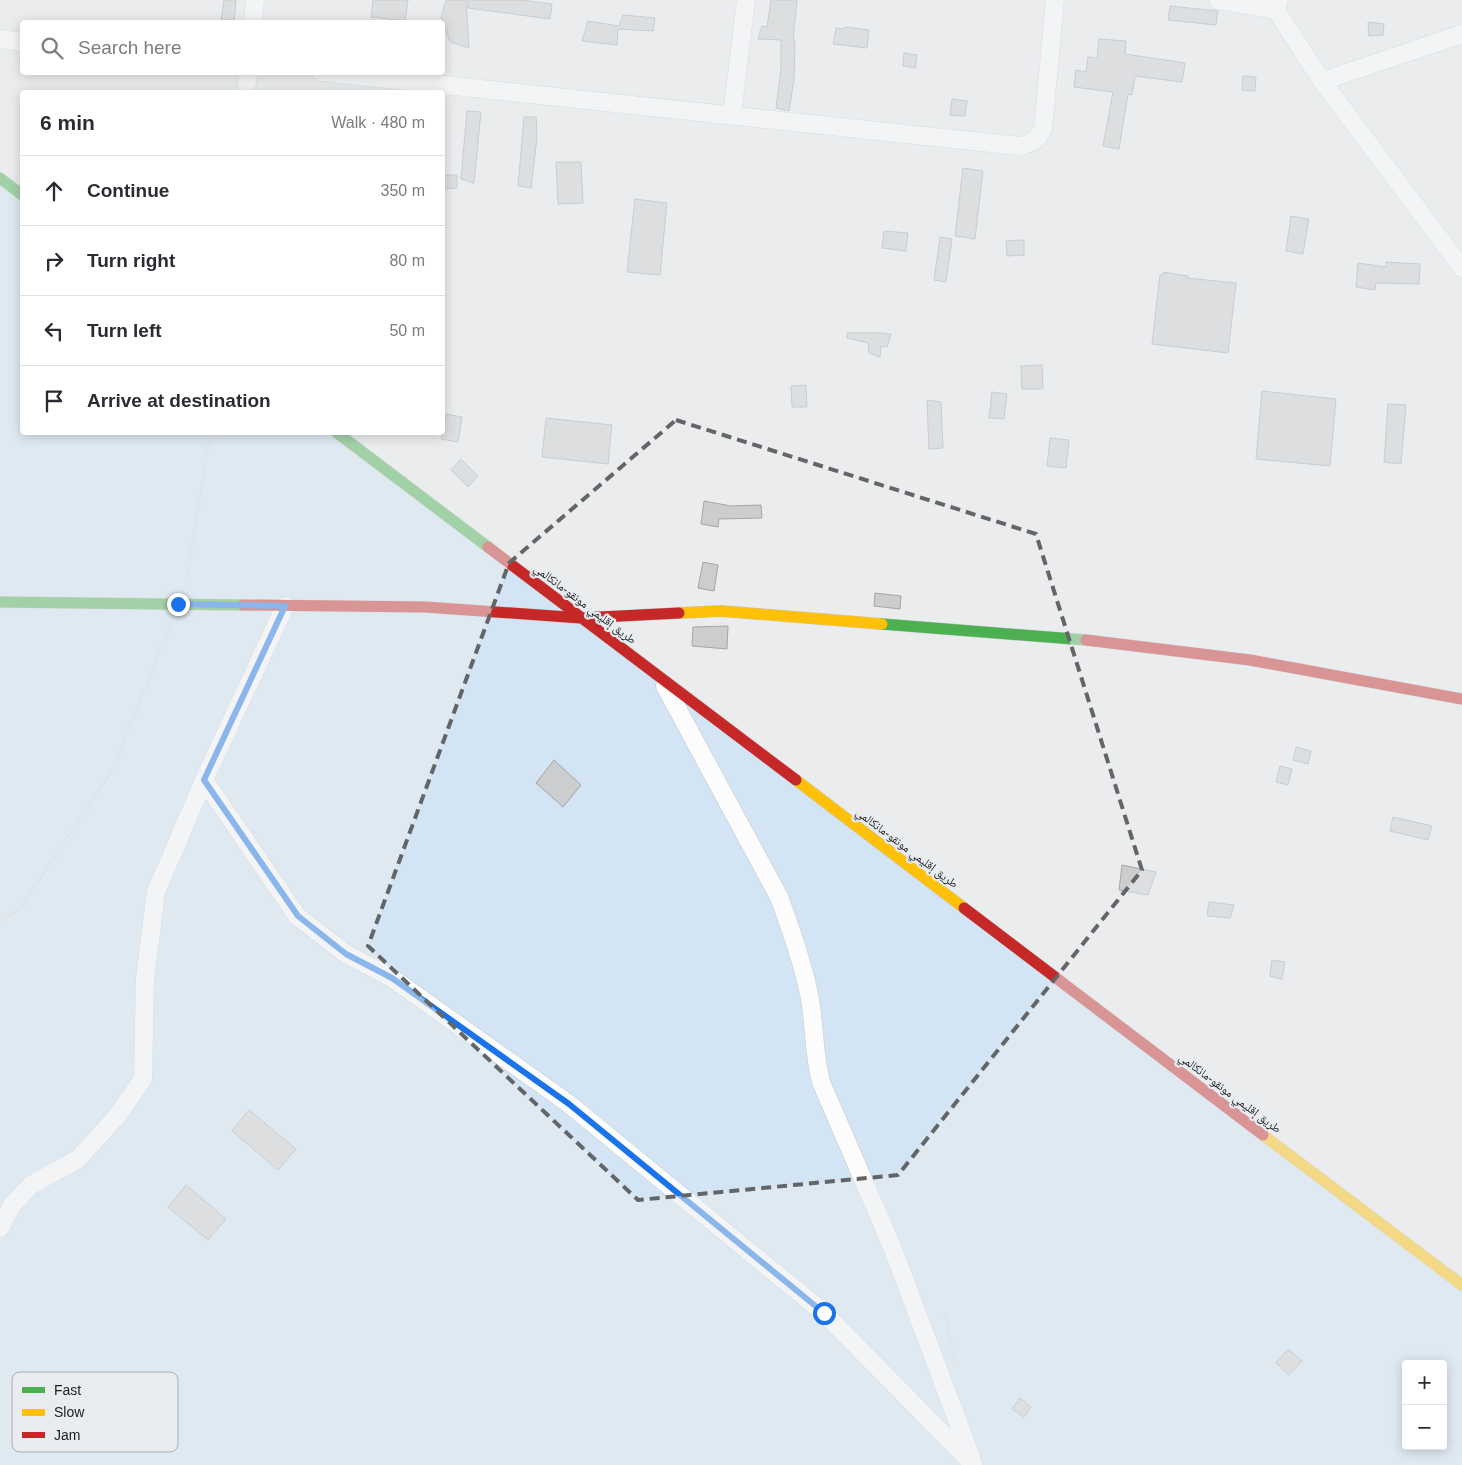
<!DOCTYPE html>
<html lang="en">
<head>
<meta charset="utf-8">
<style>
  :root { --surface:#fff; --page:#f2f2f3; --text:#2b2b33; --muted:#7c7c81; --line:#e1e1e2 }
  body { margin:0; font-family:Arial,"Noto Naskh Arabic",sans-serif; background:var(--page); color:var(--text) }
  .controls { position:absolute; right:15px; bottom:15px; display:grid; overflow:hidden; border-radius:5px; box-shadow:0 2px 12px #0003 }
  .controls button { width:45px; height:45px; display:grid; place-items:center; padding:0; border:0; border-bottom:1px solid var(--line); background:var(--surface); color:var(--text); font:25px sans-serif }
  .stop { position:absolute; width:15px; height:15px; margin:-11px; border:4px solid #1a73e8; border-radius:50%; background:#fff }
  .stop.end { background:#1a73e8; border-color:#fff; box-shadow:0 1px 5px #0008 }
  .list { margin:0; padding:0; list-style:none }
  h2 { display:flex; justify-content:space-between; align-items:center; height:65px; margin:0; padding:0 20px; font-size:21px }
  h2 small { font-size:16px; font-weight:400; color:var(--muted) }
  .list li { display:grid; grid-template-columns:32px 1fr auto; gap:15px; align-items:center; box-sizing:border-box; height:70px; padding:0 20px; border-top:1px solid var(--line) }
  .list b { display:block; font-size:19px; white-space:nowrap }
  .list em { font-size:16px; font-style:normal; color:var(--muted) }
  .icon { flex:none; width:28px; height:28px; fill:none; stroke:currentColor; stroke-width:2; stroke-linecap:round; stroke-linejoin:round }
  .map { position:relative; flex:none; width:1462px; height:1465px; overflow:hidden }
  .search { position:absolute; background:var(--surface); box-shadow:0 2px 12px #0003; left:20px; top:20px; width:425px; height:55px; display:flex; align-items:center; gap:12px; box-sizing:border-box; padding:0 18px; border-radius:5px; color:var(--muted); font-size:19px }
  .panel { position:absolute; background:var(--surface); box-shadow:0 2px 12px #0003; left:20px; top:90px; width:425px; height:345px; border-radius:5px }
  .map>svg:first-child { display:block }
</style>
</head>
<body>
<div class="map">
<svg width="1462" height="1465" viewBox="0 0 1462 1465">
  <rect width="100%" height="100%" fill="#eaecee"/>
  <path fill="#d3e4f4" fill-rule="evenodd" d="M0,178L22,195V432L336,433L1462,1285V1465H0ZM1406,1364H1443V1446H1406Z"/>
  <path fill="#cccdcf" stroke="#a4a6a8" d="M224,0H236L234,22H221Z
    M373,0H408L405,21L371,17Z
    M446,0H466L469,48L450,42L441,17Z
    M468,0H521L552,4L550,19L468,8Z
    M771,0H797L793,40H795L794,80L789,111L776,108L781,68V40L758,39L762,26L767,27Z
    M1170,6L1218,11L1216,25L1168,20Z
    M623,15L655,18L653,31L618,29L617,45L582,41L588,21L619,26Z
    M1368,22L1384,24L1383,35L1369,36Z
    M845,27L869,30L867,48L833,44L836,28L844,29Z
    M1099,39L1126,41L1125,54L1185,63L1182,82L1135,76L1132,95L1128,94L1119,149L1103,146L1113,92L1074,87L1076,70L1086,72L1088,57L1097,58Z
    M904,53L917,55L915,68L903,66Z
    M1243,76L1256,77L1255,91L1242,90Z
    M952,99L967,101L965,116L950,115Z
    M467,111L481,112L474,183L461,179Z
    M524,117H536L537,138L531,188L518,186Z
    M556,162H581L583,203L558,204Z
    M963,168L983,171L975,239L955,236Z
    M442,175H457V188L442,189Z
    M635,199L667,203L660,275L627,272Z
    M1291,216L1309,219L1303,254L1286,251Z
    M884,231L908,233L906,251L882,248Z
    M940,237L952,239L946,282L934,280Z
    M1024,240V255L1007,256L1006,241Z
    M1386,262L1420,264L1419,284L1376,283L1375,290L1356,287L1358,263L1386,267Z
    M1163,272L1188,276L1187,278L1236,283L1228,353L1152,344L1160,275H1163Z
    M847,333H882L891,334L887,347L881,346L880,357L869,353L868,343L847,338Z
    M1042,365L1043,389H1022L1021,366Z
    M806,385L807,407H792L791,386Z
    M1262,391L1336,399L1330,466L1256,459Z
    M992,392L1007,394L1004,419L989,418Z
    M927,400L941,402L943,448L929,449Z
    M1388,404L1406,405L1401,464L1384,462Z
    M446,414L462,417L458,442L441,439Z
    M546,418L612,425L608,464L542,457Z
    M1050,438L1069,440L1066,468L1047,466Z
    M461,459L478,476L468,487L451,470Z
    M704,501L731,506L761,505L762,518L719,519L718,527L701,524Z
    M703,562L718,565L714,591L698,588Z
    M875,593L901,596L900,609L874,606Z
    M728,626L727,649L692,646L693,627Z
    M1296,747L1311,751L1308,764L1293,760Z
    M554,760L581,785L563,807L536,783Z
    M1280,766L1292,769L1288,785L1276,782Z
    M1393,817L1432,826L1428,840L1390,831Z
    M1122,865L1156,872L1148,895L1119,890Z
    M1209,902L1234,905L1230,918L1207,916Z
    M1272,960L1285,962L1282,979L1270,976Z
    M249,1110L296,1149L278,1170L232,1131Z
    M186,1185L226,1219L208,1240L168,1207Z
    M1288,1349L1302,1361L1289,1375L1276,1363Z
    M1020,1398L1031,1407L1024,1417L1012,1409Z"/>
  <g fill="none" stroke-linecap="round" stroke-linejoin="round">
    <defs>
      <path id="street" d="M1218,0L1276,10L1279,0
        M1276,10L1322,81L1462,268
        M253,22L255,0
        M0,39L22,42
        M322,72L1019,146C1031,144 1038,140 1043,129L1055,0
        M1322,81L1462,34
        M246,92L248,72
        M732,115L746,0
        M665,686L779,897C791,929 802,961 809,994C815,1024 813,1051 821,1082L893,1249L971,1457
        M204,780L297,916L346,954L392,978L569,1104L824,1313L973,1464
        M0,1228L12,1205L31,1185L78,1159L117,1116L143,1079L145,978L156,892L204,780L285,606"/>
      <path id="fast" d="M0,178L22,195
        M336,432L488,547
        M0,602L243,605
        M882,624L1086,640"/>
      <path id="slow" d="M679,613L721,611L882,624
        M796,780L964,908
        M1263,1135L1462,1285"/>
      <path id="jam" d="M488,547L796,780
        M243,605L425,607L581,618L679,613
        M1086,640L1250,660L1462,699
        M964,908L1263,1135"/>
    </defs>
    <use href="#street" stroke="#c7c9ca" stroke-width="19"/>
    <use href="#fast" stroke="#c7c9ca" stroke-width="12"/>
    <use href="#slow" stroke="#c7c9ca" stroke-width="12"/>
    <use href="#jam" stroke="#c7c9ca" stroke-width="12"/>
    <path stroke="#d6d6d6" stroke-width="3" stroke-dasharray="2.5 2.5" stroke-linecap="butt" d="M186,585L210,432
      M0,922L22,906L113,769L171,623
      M945,1313L956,1366"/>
    <use href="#street" stroke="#fcfcfc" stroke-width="18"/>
    <use href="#fast" stroke="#4caf50" stroke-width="11"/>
    <use href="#slow" stroke="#ffc107" stroke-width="11"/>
    <use href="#jam" stroke="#c62828" stroke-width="11"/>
  </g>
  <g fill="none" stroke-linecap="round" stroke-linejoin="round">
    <path stroke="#1a73e8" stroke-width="6" d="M178,604L285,606L204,780L298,916L346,954L392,978L569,1104L824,1313"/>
  </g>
  <path d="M0 0H1462V1465H0ZM676,420L1036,534L1142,870L898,1175L638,1200L368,946L509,563Z" fill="#eaecee" fill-opacity=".55" fill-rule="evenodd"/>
  <path fill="none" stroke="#636567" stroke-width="4" stroke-dasharray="10 6" stroke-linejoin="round" d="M676,420L1036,534L1142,870L898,1175L638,1200L368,946L509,563Z"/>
  <g text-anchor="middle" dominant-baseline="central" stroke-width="4.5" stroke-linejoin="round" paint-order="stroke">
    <g font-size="12" fill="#1b1d1e" stroke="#e8ecf0">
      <text transform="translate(585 604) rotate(37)">طريق إقليمي مونقو-مانكالمي</text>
      <text transform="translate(907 848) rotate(37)">طريق إقليمي مونقو-مانكالمي</text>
      <text transform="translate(1230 1093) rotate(37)">طريق إقليمي مونقو-مانكالمي</text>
    </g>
  </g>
  <rect x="12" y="1372" width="166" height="80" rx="8" fill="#e8ecf0" stroke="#aaaeb1" stroke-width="1"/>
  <rect x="22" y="1387" width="23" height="6" fill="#4caf50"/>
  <rect x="22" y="1409" width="23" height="7" fill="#ffc107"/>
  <rect x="22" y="1432" width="23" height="6" fill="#c62828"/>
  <g font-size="14" fill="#1b1d1e">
    <text x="54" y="1395">Fast</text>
    <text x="54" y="1417">Slow</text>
    <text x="54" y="1440">Jam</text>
  </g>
</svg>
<div class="controls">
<button>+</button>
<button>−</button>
</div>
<div class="stop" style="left:824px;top:1313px"></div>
<div class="stop end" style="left:178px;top:604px"></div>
<div class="search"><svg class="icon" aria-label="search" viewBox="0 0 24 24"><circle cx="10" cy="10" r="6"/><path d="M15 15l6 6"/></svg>Search here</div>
<section class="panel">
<h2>6 min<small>Walk · 480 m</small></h2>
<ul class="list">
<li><svg class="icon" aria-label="ahead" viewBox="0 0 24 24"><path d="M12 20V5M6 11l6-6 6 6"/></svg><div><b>Continue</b></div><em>350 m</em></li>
<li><svg class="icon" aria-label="right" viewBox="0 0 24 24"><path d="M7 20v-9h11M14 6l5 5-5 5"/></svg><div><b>Turn right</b></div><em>80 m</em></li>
<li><svg class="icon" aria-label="left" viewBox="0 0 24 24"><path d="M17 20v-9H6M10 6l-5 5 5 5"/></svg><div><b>Turn left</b></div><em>50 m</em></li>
<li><svg class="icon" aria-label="arrive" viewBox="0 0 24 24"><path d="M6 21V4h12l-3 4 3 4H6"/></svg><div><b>Arrive at destination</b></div></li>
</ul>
</section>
</div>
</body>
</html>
